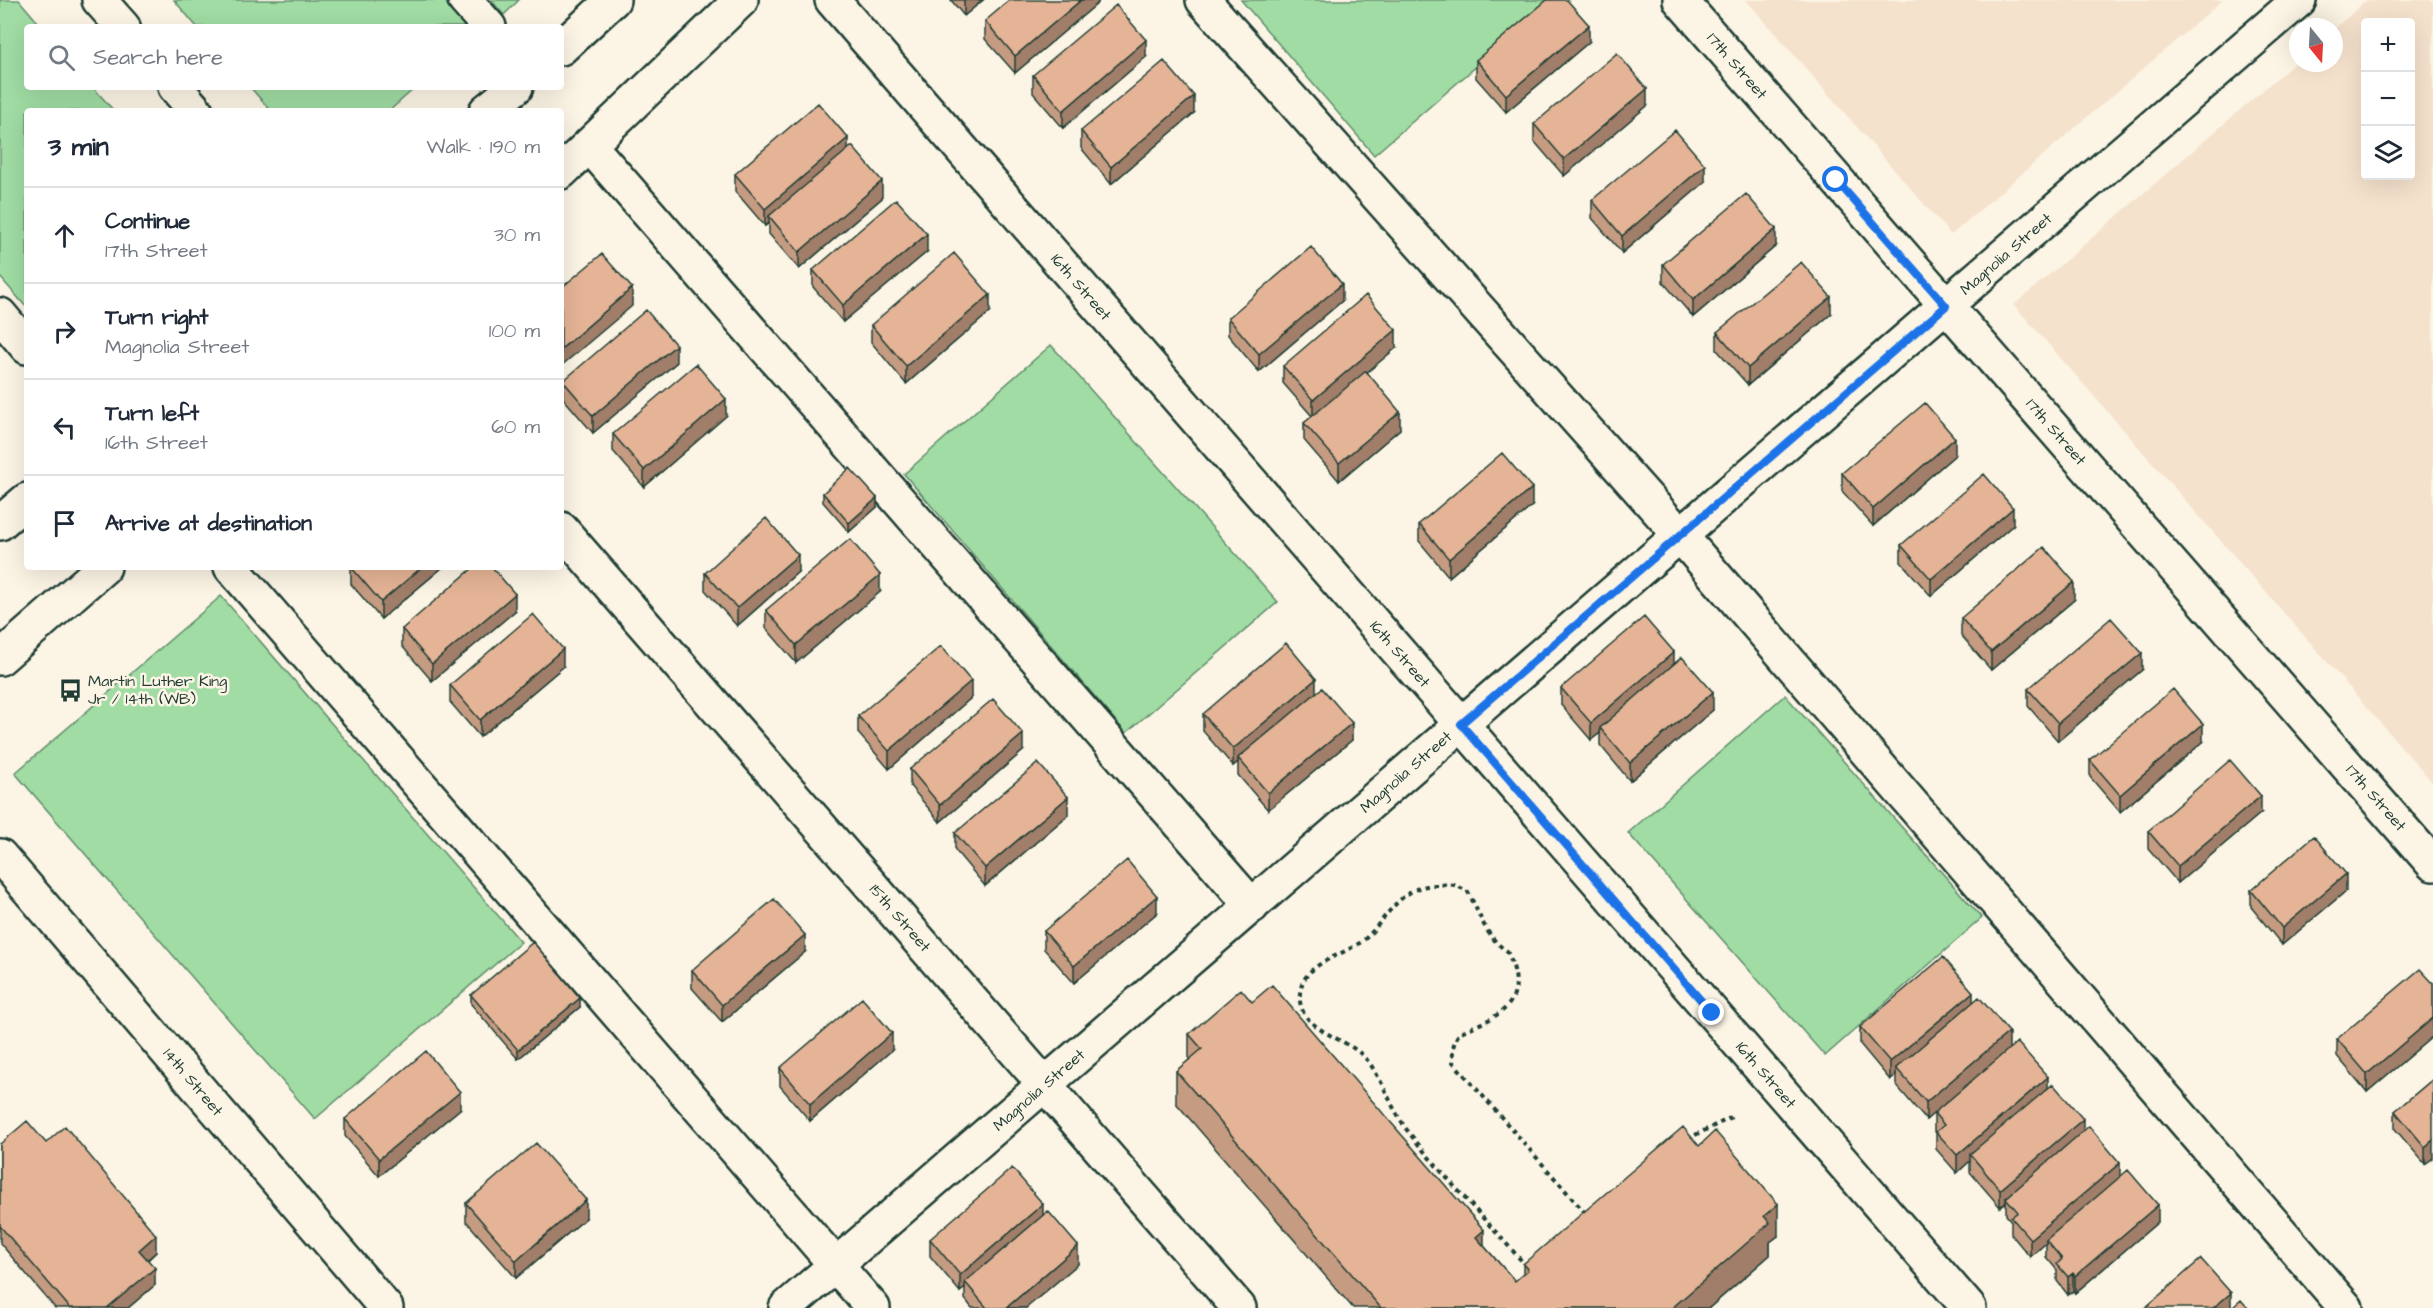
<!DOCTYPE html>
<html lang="en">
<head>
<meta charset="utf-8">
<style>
  :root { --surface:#fff; --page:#f6f6f7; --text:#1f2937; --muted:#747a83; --line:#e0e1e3 }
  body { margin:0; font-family:"Architects Daughter",sans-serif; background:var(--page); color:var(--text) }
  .controls { position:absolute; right:18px; top:18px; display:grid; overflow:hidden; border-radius:6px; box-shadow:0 6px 24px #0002 }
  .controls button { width:54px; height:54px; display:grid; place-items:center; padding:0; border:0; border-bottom:2px solid var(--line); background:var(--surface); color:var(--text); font:30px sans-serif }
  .compass { position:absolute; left:2289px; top:18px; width:54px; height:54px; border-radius:50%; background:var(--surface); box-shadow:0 6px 24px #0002; rotate:162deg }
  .stop { position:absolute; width:18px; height:18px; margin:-14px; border:4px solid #1a73e8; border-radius:50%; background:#fff }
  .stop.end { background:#1a73e8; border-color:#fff; box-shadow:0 2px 6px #0008 }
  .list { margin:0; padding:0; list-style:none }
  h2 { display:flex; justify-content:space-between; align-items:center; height:78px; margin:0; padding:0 24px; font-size:26px }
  h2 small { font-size:20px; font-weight:400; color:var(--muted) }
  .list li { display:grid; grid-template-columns:39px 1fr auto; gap:18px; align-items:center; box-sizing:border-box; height:96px; padding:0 24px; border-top:2px solid var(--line) }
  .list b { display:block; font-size:22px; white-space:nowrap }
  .list p { margin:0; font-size:20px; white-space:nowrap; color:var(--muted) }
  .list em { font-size:20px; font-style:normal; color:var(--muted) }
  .icon { flex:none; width:33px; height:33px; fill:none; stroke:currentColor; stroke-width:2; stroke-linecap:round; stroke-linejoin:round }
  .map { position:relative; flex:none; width:2433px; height:1308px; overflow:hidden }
  .search { position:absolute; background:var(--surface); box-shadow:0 6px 24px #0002; left:24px; top:24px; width:540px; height:66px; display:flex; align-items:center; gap:15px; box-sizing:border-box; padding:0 21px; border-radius:6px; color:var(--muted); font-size:22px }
  .panel { position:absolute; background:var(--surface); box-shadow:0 6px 24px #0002; left:24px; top:108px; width:540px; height:462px; border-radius:6px }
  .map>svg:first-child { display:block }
</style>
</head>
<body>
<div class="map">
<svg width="2433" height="1308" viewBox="0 0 2433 1308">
  <rect width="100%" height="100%" fill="#fcf5e5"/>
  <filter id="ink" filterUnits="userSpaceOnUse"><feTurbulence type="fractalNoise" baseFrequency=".0167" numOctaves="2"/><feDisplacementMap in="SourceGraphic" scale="12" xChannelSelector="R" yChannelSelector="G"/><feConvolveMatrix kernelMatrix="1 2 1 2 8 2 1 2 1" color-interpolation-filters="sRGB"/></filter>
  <g filter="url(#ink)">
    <path fill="#f5e2cd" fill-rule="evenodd" d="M1746,0H2223L1951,235Z
      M2367,0H2433V783L2014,305L2298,60V63H2334V29ZM2366,22H2410V176H2366Z"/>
    <path fill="#a0dca3" stroke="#608c6c" stroke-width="1.5" d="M0,0H19L42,27H27V87H93L114,111H27V308L0,277Z
      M174,0H449L472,27H197Z
      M491,0H519L504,15Z
      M1241,0H1553L1374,155Z
      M250,87H416L389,111H271Z
      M1051,345L1278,602L1126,733L904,474Z
      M221,596L521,942L315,1119L15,773Z
      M1785,695L1982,918L1825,1056L1628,833Z"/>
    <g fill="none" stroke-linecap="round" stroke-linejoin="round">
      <defs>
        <path id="minor" d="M99,0L123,27
          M465,0L489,27
          M832,0L1969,1308
          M1203,0L1680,535L2346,1308
          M1680,0L2433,864
          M175,87L196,111
          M590,146L1252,906
          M0,315L27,347
          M561,529L1239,1308
          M231,567L873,1308
          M0,856L386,1308
          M786,1308L2299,0"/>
        <path id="major" d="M561,48L613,0
          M486,111L516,87
          M561,172L741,0
          M0,523L27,500
          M0,658L104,567"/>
      </defs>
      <use href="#minor" stroke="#1f3d34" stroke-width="38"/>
      <use href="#major" stroke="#1f3d34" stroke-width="38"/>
      <path stroke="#1f3d34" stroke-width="4" stroke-dasharray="4.5 4.5" stroke-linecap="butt" d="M1687,1139L1732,1117
        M1527,1267C1488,1222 1444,1178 1407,1130C1391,1109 1384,1081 1367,1060C1348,1036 1296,1032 1300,993C1303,960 1348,956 1367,937C1389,915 1401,886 1436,885C1442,885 1449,884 1454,885C1459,887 1462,889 1467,890C1480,913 1484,936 1507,951C1526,992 1514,1010 1475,1026C1468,1029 1459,1031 1456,1039C1452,1046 1453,1055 1453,1062L1586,1214"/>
      <use href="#minor" stroke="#fcf5e5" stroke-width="33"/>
      <use href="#major" stroke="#fcf5e5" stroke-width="33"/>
    </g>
    <path fill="#c59b81" stroke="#1f3d34" stroke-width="1.5" d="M951,0H983L964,16Z
      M1098,0V3L1015,73L985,39V21Z
      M1589,42L1506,112L1476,78V60Z
      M1146,57L1063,128L1033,93V75Z
      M1647,106L1564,176L1534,141V124Z
      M1194,113L1111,184L1081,148V131Z
      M848,150L882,198L799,269L769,234V223L765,226L735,191V174Z
      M1705,182L1622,253L1592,218V200Z
      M1776,246L1693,317L1663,282V264Z
      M927,252L843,322L813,287V270Z
      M1342,301L1259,372L1228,335V318Z
      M990,312L906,384L871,342V325Z
      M1831,314L1748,385L1717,350V332Z
      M1396,348L1367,372L1400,429L1339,481L1304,440V423L1312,416L1283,383V366Z
      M676,363L593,433L563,398V381Z
      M726,416L644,487L613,451V434Z
      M1955,455L1873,526L1842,491V473Z
      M823,493L877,507L849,532L823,502Z
      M1532,506L1449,577L1419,541V524Z
      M2013,525L1931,596L1901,562V545Z
      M351,567H443L381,619L351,584Z
      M798,572L737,626L705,590V573Z
      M880,592L796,663L766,628V610Z
      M2074,600L1991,670L1961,635V618Z
      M515,611L432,681L402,646V629Z
      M1674,664L1713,710L1630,781L1600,745V733L1591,740L1561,705V688Z
      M563,667L480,737L450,702V685Z
      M2142,670L2058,741L2028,706V689Z
      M1316,693L1352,740L1268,810L1238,775V762L1233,766L1203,731V714Z
      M971,698L889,769L858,733V716Z
      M2203,742L2120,812L2090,777V760Z
      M1023,751L940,822L910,786V769Z
      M2261,813L2178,883L2148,848V831Z
      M1068,815L985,886L955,850V833Z
      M2251,890L2346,891L2282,945L2251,907Z
      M1157,913L1074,983L1044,949V931Z
      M805,952L722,1022L692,988V970Z
      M2433,983V1036L2367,1092L2337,1056V1039Z
      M471,995L580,1007L518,1059L471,1004Z
      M1252,1002L1484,1246L1515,1281L1523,1274V1264L1699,1146L1778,1236L1770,1242V1255L1709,1308H1353L1176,1103V1071L1189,1060V1034Z
      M1973,1002L2009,1049L2048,1089L2158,1222L2075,1293L2073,1291L2068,1295L2057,1281V1270L2046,1257V1243L2030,1257L2011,1234V1221L2006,1215V1202L2000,1207L1970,1172V1161L1957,1173L1936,1149V1133L1934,1130V1113L1926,1120L1896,1085V1075L1890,1080L1860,1044V1027Z
      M892,1050L810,1121L780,1086V1068Z
      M2433,1079L2425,1164L2395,1129V1111Z
      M460,1109L379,1176L345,1136V1119Z
      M46,1143L156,1252L148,1260L155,1285L128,1308H55L0,1243V1144Z
      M466,1203L586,1218L516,1278L466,1221Z
      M1043,1216L1078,1264L1026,1308H972L965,1299V1288L960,1292L930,1256V1239Z"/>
    <path fill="#a07e69" stroke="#1f3d34" stroke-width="1.5" d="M964,0H983L964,16Z
      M1081,0H1098V3L1015,73V56Z
      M1589,25V42L1506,112V95Z
      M1146,40V57L1063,128V111Z
      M1647,89V106L1564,176V159Z
      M1194,96V113L1111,184V167Z
      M848,138V156L769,216V223L765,226V209Z
      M1705,165V182L1622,253V236Z
      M882,181V198L799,269V252Z
      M1776,229V246L1693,317V300Z
      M927,234V252L843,322V305Z
      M1342,284V301L1259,372V354Z
      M632,288V306L561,366V349Z
      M990,295V312L906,384V366Z
      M1831,297V314L1748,385V368Z
      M1396,330V348L1313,418V400Z
      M676,345V363L593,433V416Z
      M726,399V416L644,487V470Z
      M1400,412V429L1339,481V463Z
      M1955,438V455L1873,526V509Z
      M1532,488V506L1449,577V559Z
      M877,498V507L849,532V523Z
      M2013,508V525L1931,596V579Z
      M798,555V572L737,626V608Z
      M422,567H443L381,619V602Z
      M880,575V592L796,663V645Z
      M2074,582V600L1991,670V652Z
      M515,594V611L432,681V664Z
      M563,649V667L480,737V720Z
      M1674,652V670L1600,728V733L1591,740V723Z
      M2142,653V670L2058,741V723Z
      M1316,679V696L1238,758V762L1233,766V749Z
      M971,681V698L889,769V751Z
      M1713,692V710L1630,781V763Z
      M1352,723V740L1268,810V793Z
      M2203,724V742L2120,812V795Z
      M1023,734V751L940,822V805Z
      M2261,796V813L2178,883V866Z
      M1068,797V815L985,886V868Z
      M2346,874V891L2282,945V928Z
      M1157,896V913L1074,983V966Z
      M805,935V952L722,1022V1005Z
      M1973,992V1009L1896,1068V1075L1890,1080V1062Z
      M580,998V1007L518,1059V1050Z
      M2433,1018V1036L2367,1092V1074Z
      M2009,1032V1050L1926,1120V1102Z
      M892,1033V1050L810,1121V1104Z
      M2048,1077V1095L1970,1154V1161L1957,1173V1155Z
      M460,1092V1109L379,1176V1159Z
      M2083,1119V1136L2006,1198V1202L2000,1207V1190Z
      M2433,1140V1158L2425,1164V1147Z
      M2120,1163V1180L2046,1240V1243L2030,1257V1239Z
      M586,1200V1218L516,1278V1261Z
      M1043,1204V1221L965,1282V1288L960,1292V1275Z
      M1778,1204V1236L1770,1242V1255L1709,1308H1672L1764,1216Z
      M2158,1205V1222L2075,1293V1276Z
      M1484,1230V1262L1476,1237Z
      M156,1235V1252L139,1267V1250Z
      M1078,1246V1264L1026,1308H1006Z
      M155,1268V1285L128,1308H107Z
      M2073,1273V1291L2068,1295V1277Z
      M2231,1293V1308H2213Z"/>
    <path fill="#e5b496" stroke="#1f3d34" stroke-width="1.5" d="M1010,0H1081L1015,56L985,21Z
      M1547,0H1567L1589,25L1506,95L1476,60Z
      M1116,5L1146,40L1063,111L1033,75Z
      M1617,53L1647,89L1564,159L1534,124Z
      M1164,61L1194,96L1111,167L1081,131Z
      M818,103L848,138L765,209L735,174Z
      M1675,130L1705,165L1622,236L1592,200Z
      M852,146L882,181L799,252L769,216Z
      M1746,194L1776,229L1693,300L1663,264Z
      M896,199L927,234L843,305L813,270Z
      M1311,247L1342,284L1259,354L1228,318Z
      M954,253L990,295L906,366L871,325Z
      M602,254L632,288L561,349V288Z
      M1801,262L1831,297L1748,368L1717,332Z
      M1366,295L1396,330L1313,400L1283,366Z
      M646,310L676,345L593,416L563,381Z
      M696,364L726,399L644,470L613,434Z
      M1366,371L1400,412L1339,463L1304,423Z
      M1925,403L1955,438L1873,509L1842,473Z
      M1502,453L1532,488L1449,559L1419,524Z
      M850,468L877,498L849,523L823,493Z
      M1984,474L2013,508L1931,579L1901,545Z
      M766,518L798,555L737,608L705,573Z
      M850,539L880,575L796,645L766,610Z
      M2044,547L2074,582L1991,652L1961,618Z
      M351,567H422L381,602Z
      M474,567H492L515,594L432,664L402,629Z
      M533,614L563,649L480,720L450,685Z
      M1644,617L1674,652L1591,723L1561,688Z
      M2111,618L2142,653L2058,723L2028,689Z
      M1286,643L1316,679L1233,749L1203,714Z
      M941,646L971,681L889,751L858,716Z
      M1682,657L1713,692L1630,763L1600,728Z
      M1322,688L1352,723L1268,793L1238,758Z
      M2173,689L2203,724L2120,795L2090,760Z
      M993,699L1023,734L940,805L910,769Z
      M2230,760L2261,796L2178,866L2148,831Z
      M1038,763L1068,797L985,868L955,833Z
      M2314,836L2346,874L2282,928L2251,890Z
      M1127,860L1157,896L1074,966L1044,931Z
      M774,899L805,935L722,1005L692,970Z
      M533,942L580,998L518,1050L471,995Z
      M1943,957L1973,992L1890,1062L1860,1027Z
      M2420,969L2433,983V1018L2367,1074L2337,1039Z
      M1272,985L1484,1230L1476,1237L1515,1281L1528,1270L1523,1264L1683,1127L1699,1146L1715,1131L1778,1204L1764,1216L1770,1223L1672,1308H1381L1176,1071L1202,1049L1189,1034L1241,989L1252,1002Z
      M1979,997L2009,1032L1926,1102L1896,1068Z
      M862,998L892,1033L810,1104L780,1068Z
      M2017,1042L2048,1077L1957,1155L1936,1132L1944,1125L1934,1113Z
      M426,1051L460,1092L379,1159L345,1119Z
      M2433,1079V1140L2425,1147L2395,1111Z
      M2053,1084L2083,1119L2000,1190L1970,1154Z
      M27,1121L46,1143L65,1126L156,1235L139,1250L155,1268L107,1308H70L0,1226V1144Z
      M2089,1126L2120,1163L2030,1239L2011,1217L2018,1212L2006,1198Z
      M536,1143L586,1200L516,1261L466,1203Z
      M1012,1168L1043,1204L960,1275L930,1239Z
      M2128,1170L2158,1205L2075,1276L2073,1273L2068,1277L2057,1264L2062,1259L2046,1240Z
      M1048,1211L1078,1246L1006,1308H987L965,1282Z
      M2201,1259L2231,1293L2213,1308H2145Z
      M2241,1300L2248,1308H2232Z"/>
  </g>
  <g fill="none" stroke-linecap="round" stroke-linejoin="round" filter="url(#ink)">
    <path stroke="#1a73e8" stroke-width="8" d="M1712,1013L1461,724L1946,306L1836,180"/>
  </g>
  <defs>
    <symbol id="bus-bare" viewBox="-9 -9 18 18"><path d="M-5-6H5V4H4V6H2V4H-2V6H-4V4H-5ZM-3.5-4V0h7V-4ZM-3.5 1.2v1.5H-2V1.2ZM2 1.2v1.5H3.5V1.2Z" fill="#1f3d34" stroke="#fcf5e5" stroke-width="2.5" paint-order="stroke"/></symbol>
  </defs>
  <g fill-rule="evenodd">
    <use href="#bus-bare" x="54" y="674" width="33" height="33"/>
  </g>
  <g text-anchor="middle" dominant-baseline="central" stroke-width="5" stroke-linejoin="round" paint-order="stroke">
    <g font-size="16" fill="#1f3d34" stroke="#fcf5e5">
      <text transform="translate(1737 66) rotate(49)">17th Street</text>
      <text transform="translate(2006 254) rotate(-41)">Magnolia Street</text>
      <text transform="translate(1081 287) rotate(49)">16th Street</text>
      <text transform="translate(2056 432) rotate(49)">17th Street</text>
      <text transform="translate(1400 654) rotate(49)">16th Street</text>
      <text transform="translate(1406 772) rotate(-41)">Magnolia Street</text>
      <text transform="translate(2376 798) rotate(49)">17th Street</text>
      <text transform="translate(900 918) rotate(49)">15th Street</text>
      <text transform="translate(1766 1075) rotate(49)">16th Street</text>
      <text transform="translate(193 1082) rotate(50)">14th Street</text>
      <text transform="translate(1039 1090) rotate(-41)">Magnolia Street</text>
    </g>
    <g font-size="16" fill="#1f3d34" stroke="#fcf5e5" text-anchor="start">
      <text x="88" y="681">Martin Luther King<tspan x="88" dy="18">Jr / 14th (WB)</tspan></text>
    </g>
  </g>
</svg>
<div class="controls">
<button>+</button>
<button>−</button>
<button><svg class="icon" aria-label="layers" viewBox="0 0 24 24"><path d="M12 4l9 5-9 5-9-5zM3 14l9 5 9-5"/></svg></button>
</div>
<svg class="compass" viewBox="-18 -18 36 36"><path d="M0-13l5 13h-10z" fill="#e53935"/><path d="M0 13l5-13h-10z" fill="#747a83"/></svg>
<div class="stop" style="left:1836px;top:180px"></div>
<div class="stop end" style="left:1712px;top:1013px"></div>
<div class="search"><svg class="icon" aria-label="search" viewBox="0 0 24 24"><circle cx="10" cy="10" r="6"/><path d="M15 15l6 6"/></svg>Search here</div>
<section class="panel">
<h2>3 min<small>Walk · 190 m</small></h2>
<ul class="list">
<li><svg class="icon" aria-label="ahead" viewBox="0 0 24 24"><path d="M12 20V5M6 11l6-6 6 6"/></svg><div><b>Continue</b><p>17th Street</p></div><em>30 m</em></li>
<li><svg class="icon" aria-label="right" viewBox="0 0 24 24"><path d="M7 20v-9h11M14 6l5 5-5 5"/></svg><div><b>Turn right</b><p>Magnolia Street</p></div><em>100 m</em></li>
<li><svg class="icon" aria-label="left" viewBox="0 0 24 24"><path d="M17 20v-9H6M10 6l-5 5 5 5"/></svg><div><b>Turn left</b><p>16th Street</p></div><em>60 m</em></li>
<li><svg class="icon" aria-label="arrive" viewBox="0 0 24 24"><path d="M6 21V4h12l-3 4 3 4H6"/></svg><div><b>Arrive at destination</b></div></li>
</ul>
</section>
</div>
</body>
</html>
